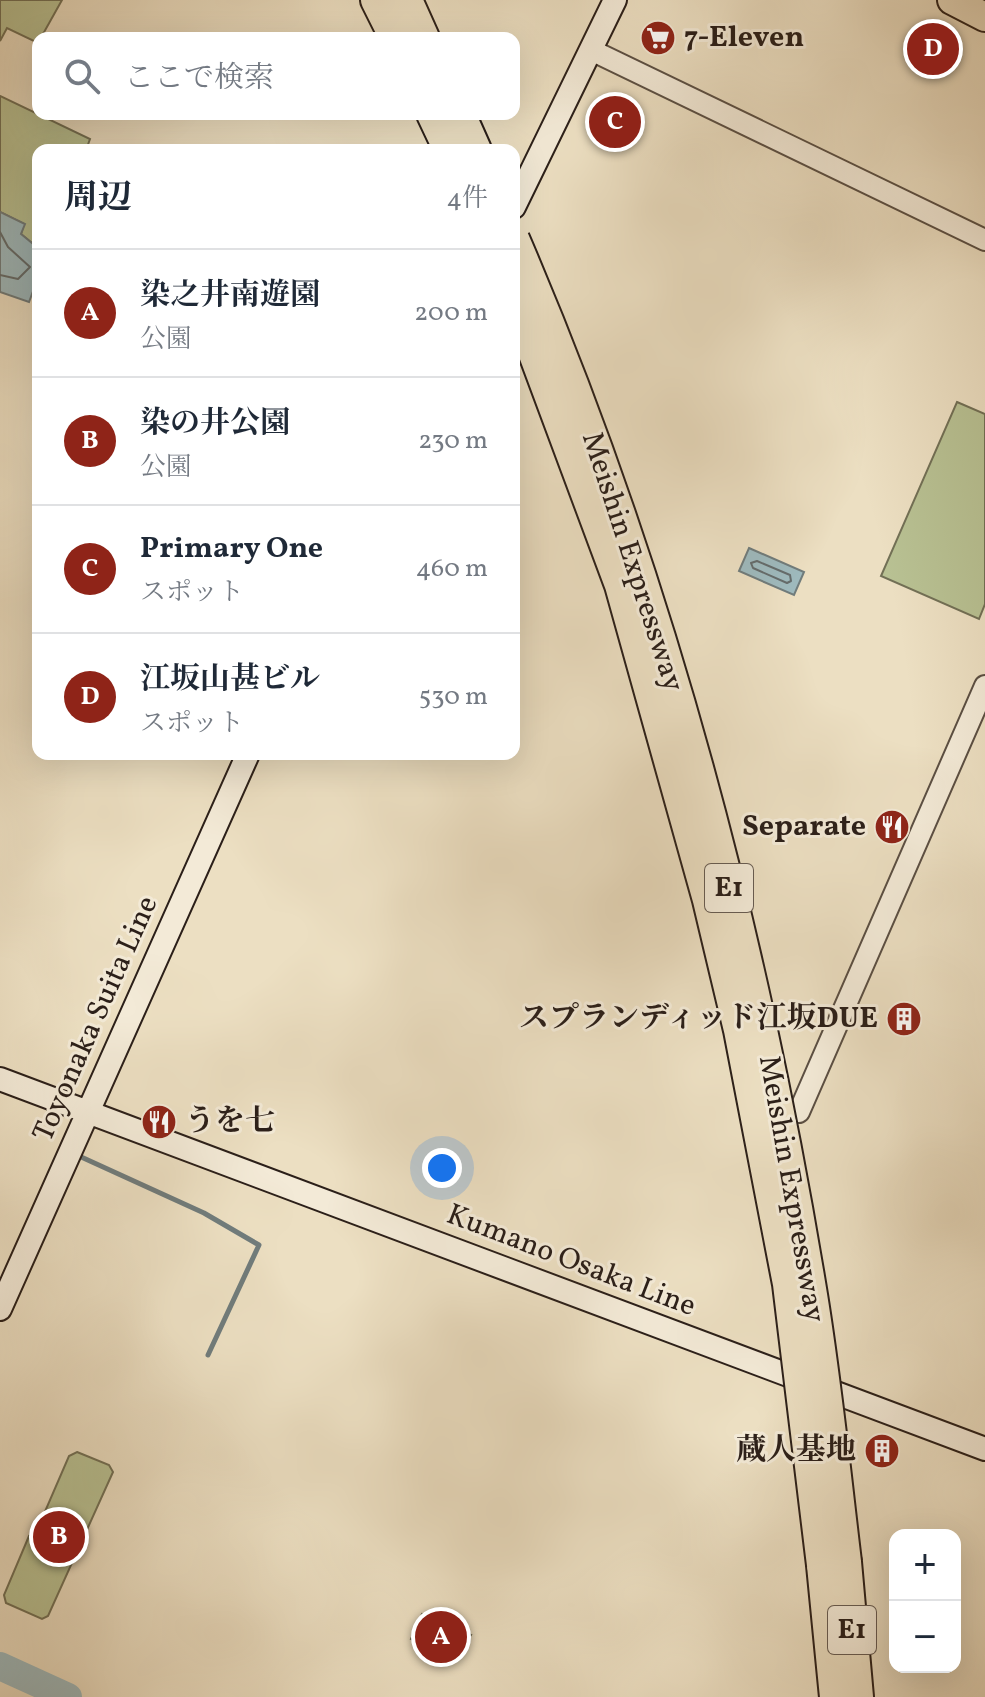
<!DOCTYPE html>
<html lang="ja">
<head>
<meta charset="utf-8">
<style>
  :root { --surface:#fff; --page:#f2f2f3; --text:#1f2937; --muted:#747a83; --line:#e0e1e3; --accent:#8f2418 }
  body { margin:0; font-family:Vollkorn,"Noto Serif JP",serif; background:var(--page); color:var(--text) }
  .controls { position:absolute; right:24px; bottom:24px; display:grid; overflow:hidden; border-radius:16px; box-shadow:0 8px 32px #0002 }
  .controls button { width:72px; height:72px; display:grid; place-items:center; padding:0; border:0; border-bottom:2px solid var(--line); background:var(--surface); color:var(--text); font:40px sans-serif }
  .you { position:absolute; left:442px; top:1168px; width:28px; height:28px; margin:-20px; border:6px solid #fff; border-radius:50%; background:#1a73e8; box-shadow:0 0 0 12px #1a73e833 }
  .badge { display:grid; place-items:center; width:52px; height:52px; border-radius:50%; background:var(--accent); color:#fff; font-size:26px; font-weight:700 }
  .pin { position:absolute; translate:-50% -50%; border:4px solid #fff; box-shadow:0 2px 8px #0006 }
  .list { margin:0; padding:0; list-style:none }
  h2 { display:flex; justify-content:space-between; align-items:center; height:104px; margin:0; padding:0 32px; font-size:34px }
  h2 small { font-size:26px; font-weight:400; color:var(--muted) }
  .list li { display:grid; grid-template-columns:52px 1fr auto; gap:24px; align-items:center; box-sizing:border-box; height:128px; padding:0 32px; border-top:2px solid var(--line) }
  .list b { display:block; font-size:30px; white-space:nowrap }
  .list p { margin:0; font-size:26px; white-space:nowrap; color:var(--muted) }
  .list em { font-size:26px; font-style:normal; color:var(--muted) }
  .icon { flex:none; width:44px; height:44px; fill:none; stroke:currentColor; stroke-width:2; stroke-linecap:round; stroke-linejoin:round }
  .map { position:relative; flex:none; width:985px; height:1697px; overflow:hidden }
  .search { position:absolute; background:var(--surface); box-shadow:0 8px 32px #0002; left:32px; top:32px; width:488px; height:88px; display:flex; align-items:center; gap:20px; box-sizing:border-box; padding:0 28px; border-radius:16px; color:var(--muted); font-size:30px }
  .panel { position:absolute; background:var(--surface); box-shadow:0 8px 32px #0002; left:32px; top:144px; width:488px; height:616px; border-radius:16px }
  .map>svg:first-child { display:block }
</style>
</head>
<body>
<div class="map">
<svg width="985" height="1697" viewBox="0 0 985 1697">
  <rect width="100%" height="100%" fill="#ecdfc2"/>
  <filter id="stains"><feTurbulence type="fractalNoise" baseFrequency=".0025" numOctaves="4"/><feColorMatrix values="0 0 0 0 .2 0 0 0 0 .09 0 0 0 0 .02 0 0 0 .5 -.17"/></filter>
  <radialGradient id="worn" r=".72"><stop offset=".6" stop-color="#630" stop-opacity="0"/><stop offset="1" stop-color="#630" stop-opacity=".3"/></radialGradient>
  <path fill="#b8c193" stroke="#727056" stroke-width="2" d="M0,0H62L38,43L7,28L0,41Z
    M0,96L90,139L86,150H38V248L21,234L24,224L0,212Z
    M957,402L985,414V604L979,619L881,576Z
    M77,1452L109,1465L113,1472L48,1616L42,1619L6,1603L4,1595L29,1536L34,1537L69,1456Z
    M422,1614L471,1635L454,1658L411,1639Z"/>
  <path fill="#9ebabe" stroke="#707c7c" stroke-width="2" d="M0,212L25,224L21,234L38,248V278L29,302L0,292Z
    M749,548L804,572L794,595L739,571Z"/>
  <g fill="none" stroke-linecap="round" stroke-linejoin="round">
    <path stroke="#646c6c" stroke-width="2" d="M0,232L8,247L30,267L18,279L0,275
      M757,561L790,575L791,581L787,583L753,568L751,563Z"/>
    <path stroke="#707c7c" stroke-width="5" d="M79,1156L204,1213L259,1245L208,1355"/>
    <path stroke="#9ebabe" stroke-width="28" d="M0,1666L68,1697"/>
    <defs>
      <path id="tertiary" d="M591,50L985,240
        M799,1112L985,686"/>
      <path id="secondary" d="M514,207L615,0
        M0,1079L985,1449
        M0,1309L248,754"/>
      <path id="trunk" d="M952,0L985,17"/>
      <path id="motorway" d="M376,0L395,38
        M407,0L424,38
        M432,114L449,150
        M460,114L476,150
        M846,1562L858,1697
        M822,1565L835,1697"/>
    </defs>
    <use href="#tertiary" stroke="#5b4f43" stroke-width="24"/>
    <use href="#secondary" stroke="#2b1f19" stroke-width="26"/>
    <use href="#trunk" stroke="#2b1f19" stroke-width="32"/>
    <use href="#motorway" stroke="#2b1f19" stroke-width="34"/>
    <use href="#tertiary" stroke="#f3ead7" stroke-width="20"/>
    <use href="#secondary" stroke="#f3ead7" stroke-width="22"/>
    <use href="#trunk" stroke="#ecdfc2" stroke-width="28"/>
    <use href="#motorway" stroke="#ecdfc2" stroke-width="30"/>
    <defs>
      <path id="motorway-bridge" d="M514,239C658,573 752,931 811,1289C826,1379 835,1471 846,1562
        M514,300L620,585L708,900L739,1030L788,1284L822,1565"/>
    </defs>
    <use href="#motorway-bridge" stroke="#2b1f19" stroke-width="34" stroke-linecap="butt"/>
    <use href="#motorway-bridge" stroke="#ecdfc2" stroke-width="30"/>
  </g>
  <defs>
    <symbol id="supermarket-disc" viewBox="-11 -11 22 22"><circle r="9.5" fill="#8f2418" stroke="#f3ead7"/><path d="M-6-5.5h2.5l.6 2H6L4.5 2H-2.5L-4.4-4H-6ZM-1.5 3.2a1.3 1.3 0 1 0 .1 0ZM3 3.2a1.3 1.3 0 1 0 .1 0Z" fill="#fff"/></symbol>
    <symbol id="restaurant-disc" viewBox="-11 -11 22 22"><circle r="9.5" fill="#8f2418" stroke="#f3ead7"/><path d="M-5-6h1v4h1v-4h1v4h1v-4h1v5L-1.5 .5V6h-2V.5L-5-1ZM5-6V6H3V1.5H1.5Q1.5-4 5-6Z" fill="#fff"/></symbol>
    <symbol id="building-disc" viewBox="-11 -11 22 22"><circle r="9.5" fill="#8f2418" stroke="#f3ead7"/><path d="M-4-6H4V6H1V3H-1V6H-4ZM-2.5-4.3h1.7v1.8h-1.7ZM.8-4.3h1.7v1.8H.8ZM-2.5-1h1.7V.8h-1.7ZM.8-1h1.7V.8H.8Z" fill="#fff"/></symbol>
  </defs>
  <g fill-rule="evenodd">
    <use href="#supermarket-disc" x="638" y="18" width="40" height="40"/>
    <use href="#restaurant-disc" x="872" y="807" width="40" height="40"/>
    <use href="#building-disc" x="884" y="999" width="40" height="40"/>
    <use href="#restaurant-disc" x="139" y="1102" width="40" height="40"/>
    <use href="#building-disc" x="862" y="1431" width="40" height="40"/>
  </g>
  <g text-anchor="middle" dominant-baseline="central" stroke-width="6" stroke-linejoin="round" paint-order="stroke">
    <g fill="#f3ead7" stroke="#675c52" stroke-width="2">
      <rect x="705" y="864" width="48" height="48" rx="6"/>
      <rect x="828" y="1606" width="48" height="48" rx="6"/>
    </g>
    <g font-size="28" font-weight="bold" fill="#2b1f19">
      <text x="729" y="888">E1</text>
      <text x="852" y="1630">E1</text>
    </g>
    <g font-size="30" font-weight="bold" fill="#2b1f19" stroke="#f3ead7" text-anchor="end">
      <text x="684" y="38" text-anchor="start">7-Eleven</text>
      <text x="866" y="827">Separate</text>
      <text x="878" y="1019">スプランディッド江坂DUE</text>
      <text x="185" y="1122" text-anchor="start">うを七</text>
      <text x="856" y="1451">蔵人基地</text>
    </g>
    <g font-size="30" fill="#2b1f19" stroke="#f3ead7">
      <text transform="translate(632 562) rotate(72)">Meishin Expressway</text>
      <text transform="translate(96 1019) rotate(-66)">Toyonaka Suita Line</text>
      <text transform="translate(791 1189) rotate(80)">Meishin Expressway</text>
      <text transform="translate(571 1261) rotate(21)">Kumano Osaka Line</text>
    </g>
  </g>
  <rect width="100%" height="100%" filter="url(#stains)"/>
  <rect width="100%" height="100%" fill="url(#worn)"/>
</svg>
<div class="controls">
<button>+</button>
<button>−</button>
</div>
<div class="you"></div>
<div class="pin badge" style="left:441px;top:1637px">A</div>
<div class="pin badge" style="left:59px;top:1537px">B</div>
<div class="pin badge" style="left:615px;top:122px">C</div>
<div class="pin badge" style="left:933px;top:49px">D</div>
<div class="search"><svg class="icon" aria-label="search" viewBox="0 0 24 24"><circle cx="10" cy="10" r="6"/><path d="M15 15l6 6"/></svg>ここで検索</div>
<section class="panel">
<h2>周辺<small>4件</small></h2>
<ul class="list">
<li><span class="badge">A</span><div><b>染之井南遊園</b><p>公園</p></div><em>200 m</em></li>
<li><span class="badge">B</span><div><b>染の井公園</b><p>公園</p></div><em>230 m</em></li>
<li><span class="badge">C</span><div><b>Primary One</b><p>スポット</p></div><em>460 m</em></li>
<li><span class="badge">D</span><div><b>江坂山甚ビル</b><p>スポット</p></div><em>530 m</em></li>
</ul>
</section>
</div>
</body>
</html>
